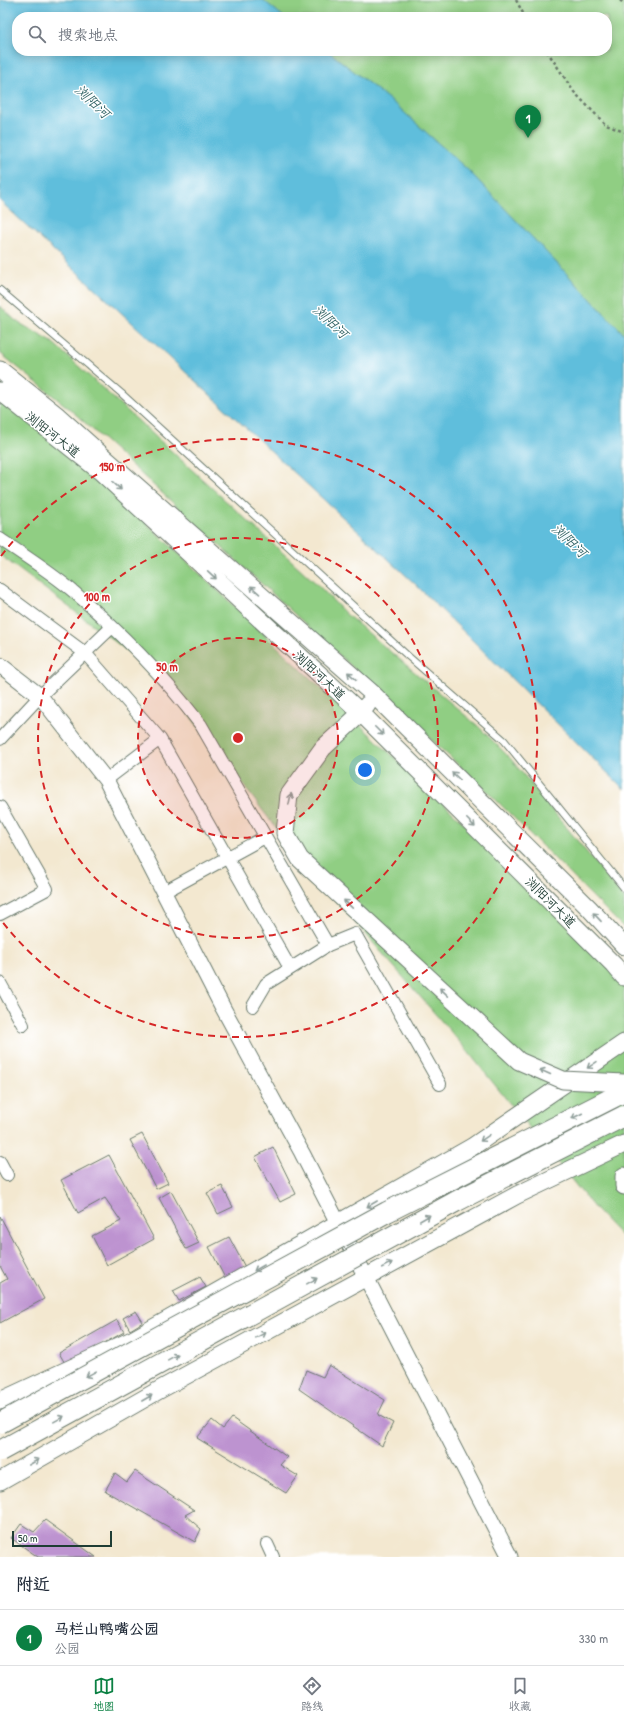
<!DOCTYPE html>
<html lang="zh">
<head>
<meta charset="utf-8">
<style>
  :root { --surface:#fff; --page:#f2f2f3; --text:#1f2937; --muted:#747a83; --line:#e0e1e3; --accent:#0b8043 }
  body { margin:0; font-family:"Patrick Hand","LXGW WenKai TC",sans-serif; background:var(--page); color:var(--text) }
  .scale { position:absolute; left:12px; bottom:10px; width:100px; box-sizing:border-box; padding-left:4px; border:2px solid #1f3d34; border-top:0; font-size:11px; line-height:14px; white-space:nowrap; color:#1f3d34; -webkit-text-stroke:3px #fff; paint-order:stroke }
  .you { position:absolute; left:365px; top:770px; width:14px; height:14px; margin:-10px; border:3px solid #fff; border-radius:50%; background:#1a73e8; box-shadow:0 0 0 6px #1a73e833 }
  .badge { display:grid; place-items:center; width:26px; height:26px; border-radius:50%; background:var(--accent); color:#fff; font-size:13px; font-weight:700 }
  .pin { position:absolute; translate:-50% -33px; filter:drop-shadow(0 1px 2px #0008) }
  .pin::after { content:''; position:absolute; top:21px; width:14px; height:12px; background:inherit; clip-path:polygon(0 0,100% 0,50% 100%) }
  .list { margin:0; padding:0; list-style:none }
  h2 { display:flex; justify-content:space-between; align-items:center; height:52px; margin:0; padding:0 16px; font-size:17px }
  h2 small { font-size:13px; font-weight:400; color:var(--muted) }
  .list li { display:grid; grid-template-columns:26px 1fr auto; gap:12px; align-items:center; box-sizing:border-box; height:56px; padding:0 16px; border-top:1px solid var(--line) }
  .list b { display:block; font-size:15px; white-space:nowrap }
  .list p { margin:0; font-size:13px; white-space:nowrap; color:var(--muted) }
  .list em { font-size:13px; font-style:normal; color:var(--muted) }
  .icon { flex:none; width:22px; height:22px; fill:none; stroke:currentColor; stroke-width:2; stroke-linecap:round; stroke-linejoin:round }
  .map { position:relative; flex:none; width:624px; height:1557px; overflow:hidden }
  .search { position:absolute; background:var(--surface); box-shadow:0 2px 10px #0003; left:12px; right:12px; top:12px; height:44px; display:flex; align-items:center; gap:10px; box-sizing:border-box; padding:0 14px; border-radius:16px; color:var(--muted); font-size:15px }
  .sheet { height:108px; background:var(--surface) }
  nav { display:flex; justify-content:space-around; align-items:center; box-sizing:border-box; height:56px; border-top:1px solid var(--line); background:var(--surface); font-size:11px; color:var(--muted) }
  nav a { display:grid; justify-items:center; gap:2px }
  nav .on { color:var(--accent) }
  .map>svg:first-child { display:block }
</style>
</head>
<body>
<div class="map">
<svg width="624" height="1557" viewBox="0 0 624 1557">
  <rect width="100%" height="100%" fill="#fff"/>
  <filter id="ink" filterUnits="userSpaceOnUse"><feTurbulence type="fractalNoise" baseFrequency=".025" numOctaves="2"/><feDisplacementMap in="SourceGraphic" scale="8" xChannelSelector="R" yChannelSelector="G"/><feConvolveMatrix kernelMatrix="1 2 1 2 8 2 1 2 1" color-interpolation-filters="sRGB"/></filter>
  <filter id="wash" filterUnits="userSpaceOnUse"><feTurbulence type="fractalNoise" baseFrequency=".012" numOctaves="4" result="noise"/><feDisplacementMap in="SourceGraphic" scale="16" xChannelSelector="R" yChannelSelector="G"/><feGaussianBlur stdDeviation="0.9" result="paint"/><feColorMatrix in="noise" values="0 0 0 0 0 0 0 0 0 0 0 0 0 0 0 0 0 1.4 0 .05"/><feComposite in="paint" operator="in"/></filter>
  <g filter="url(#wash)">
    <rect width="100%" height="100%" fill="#f3e8d0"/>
    <path fill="#90ce83" stroke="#58865c" d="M263,0H624V334L470,172L396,105L328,51H607V17H284Z
      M0,306L16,321L52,342L318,585L346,614L478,726L510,758L624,898V928L487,791L263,585L71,410L0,353Z
      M0,399L50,432L614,965L624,979V1239L596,1210L465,1048L300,859L158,674L0,555Z"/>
    <path fill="#5ebedc" stroke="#3e7e88" d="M0,0H263L284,17H17V51H328L396,105L470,172L624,334V789L413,582L0,201Z"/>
    <g id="blocks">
      <path fill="#bd93d0" d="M142,1134L168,1183L156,1189L130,1140Z
        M273,1147L296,1194L280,1202L255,1157Z
        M109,1155L154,1239L107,1265L92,1236L121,1221L105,1198L78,1213L61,1180Z
        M222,1186L233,1207L218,1214L207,1193Z
        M171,1191L199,1243L186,1249L159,1198Z
        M0,1216L44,1299L0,1323V1283L7,1279L0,1266Z
        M229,1237L246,1269L226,1280L209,1247Z
        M200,1277L206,1287L179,1301L173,1291Z
        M136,1311L143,1322L130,1330L123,1318Z
        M117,1320L124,1332L66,1365L59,1353Z
        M329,1365L385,1400L378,1415L393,1423L382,1446L299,1389L306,1370L323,1377Z
        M232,1418L287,1457L280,1465L298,1476L286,1493L197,1438L212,1420L223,1429Z
        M135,1471L194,1510L185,1515L201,1529L195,1542L105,1491L115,1473L127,1482Z
        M45,1520L96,1557H38L11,1538L21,1524L34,1532Z"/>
    </g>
  </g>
  <g filter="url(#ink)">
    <use href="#blocks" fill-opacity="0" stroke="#69796b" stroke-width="1"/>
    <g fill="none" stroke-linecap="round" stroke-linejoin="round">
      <defs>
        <path id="service" d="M0,290L121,393L409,657L504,740L624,888"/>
        <path id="minor" d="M0,539C25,556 52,573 74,592C121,632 164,677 201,725L328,945
          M0,590L85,653L160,739L290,968
          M0,739L40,696L112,627
          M106,780L160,739
          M0,807L47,889L0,914
          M164,892L265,837
          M0,983L23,1025
          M253,1006L266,984L328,945L355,934L440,1084
          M0,1162L7,1175
          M267,1544L273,1557"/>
        <path id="tertiary" d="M0,665L40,696L106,780L223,1008L302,1153L510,1557"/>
        <path id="secondary" d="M0,370L58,416L106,459L373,694L589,908L624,946
          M0,391L100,471L358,710L614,965L624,977
          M323,748L361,713L367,705
          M624,1176V1186
          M0,1401L134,1339L472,1147L624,1043
          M0,1481L161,1389L517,1195L624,1144"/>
      </defs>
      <use href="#service" stroke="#69796b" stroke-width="8"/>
      <use href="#minor" stroke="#69796b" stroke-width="14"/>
      <use href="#tertiary" stroke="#69796b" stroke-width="17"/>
      <use href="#secondary" stroke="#69796b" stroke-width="19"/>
      <path stroke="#69796b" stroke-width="2.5" stroke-dasharray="3 3" stroke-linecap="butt" d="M516,0L525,17
        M620,0L624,4
        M547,51L574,92L606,125L624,132"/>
      <use href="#service" stroke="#fff" stroke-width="6"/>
      <use href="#minor" stroke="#fff" stroke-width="12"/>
      <use href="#tertiary" stroke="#fff" stroke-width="15"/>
      <use href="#secondary" stroke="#fff" stroke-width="17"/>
      <defs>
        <path id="secondary-bridge" d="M323,748L289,795L285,833L300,859L519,1061L563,1080L624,1083"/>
        <path id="trunk-bridge" d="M0,1423L387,1212L624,1092
          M0,1451L455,1202L624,1116"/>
      </defs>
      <use href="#secondary-bridge" stroke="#69796b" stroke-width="19" stroke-linecap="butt"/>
      <use href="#trunk-bridge" stroke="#69796b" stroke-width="22" stroke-linecap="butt"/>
      <use href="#secondary-bridge" stroke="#fff" stroke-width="17"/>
      <use href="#trunk-bridge" stroke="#fff" stroke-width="20"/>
    </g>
    <defs><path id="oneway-shaft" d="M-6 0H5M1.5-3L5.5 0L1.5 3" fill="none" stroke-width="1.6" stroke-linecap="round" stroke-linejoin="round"/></defs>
    <g stroke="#8f9e9a">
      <use href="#oneway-shaft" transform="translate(117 486) rotate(43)"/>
      <use href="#oneway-shaft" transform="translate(212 575) rotate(43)"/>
      <use href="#oneway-shaft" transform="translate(255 590) rotate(-139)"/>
      <use href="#oneway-shaft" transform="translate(352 676) rotate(-139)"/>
      <use href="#oneway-shaft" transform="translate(379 731) rotate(45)"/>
      <use href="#oneway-shaft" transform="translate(456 776) rotate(-135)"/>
      <use href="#oneway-shaft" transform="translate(290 799) rotate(-78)"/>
      <use href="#oneway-shaft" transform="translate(471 823) rotate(45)"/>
      <use href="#oneway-shaft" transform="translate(348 904) rotate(-137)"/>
      <use href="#oneway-shaft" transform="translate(597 917) rotate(-133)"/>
      <use href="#oneway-shaft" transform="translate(444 992) rotate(-137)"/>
      <use href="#oneway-shaft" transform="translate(592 1065) rotate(146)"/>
      <use href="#oneway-shaft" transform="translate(545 1072) rotate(-156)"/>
      <use href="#oneway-shaft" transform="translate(577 1116) rotate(153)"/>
      <use href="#oneway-shaft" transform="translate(485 1138) rotate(146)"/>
      <use href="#oneway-shaft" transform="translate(372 1204) rotate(150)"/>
      <use href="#oneway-shaft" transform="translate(425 1218) rotate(-30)"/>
      <use href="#oneway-shaft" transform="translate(387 1265) rotate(-28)"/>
      <use href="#oneway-shaft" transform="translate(259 1268) rotate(150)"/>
      <use href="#oneway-shaft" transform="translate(312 1281) rotate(-29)"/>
      <use href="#oneway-shaft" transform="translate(261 1335) rotate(-29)"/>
      <use href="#oneway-shaft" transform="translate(173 1357) rotate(-29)"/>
      <use href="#oneway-shaft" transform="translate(91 1374) rotate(151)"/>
      <use href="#oneway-shaft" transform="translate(147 1398) rotate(-30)"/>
      <use href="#oneway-shaft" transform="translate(59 1419) rotate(-29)"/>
      <use href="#oneway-shaft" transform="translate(34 1462) rotate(-30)"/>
    </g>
  </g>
  <circle cx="238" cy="738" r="100" fill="#d62828" fill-opacity=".12"/>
  <g fill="none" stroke="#d62828" stroke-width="2" stroke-dasharray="7 5">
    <circle cx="238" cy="738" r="100"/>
    <circle cx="238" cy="738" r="200"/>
    <path d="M1 556A299 299 0 1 1 1 920"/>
  </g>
  <g text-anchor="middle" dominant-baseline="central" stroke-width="3" stroke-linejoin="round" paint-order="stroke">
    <g font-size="13" fill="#1f3d34" stroke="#fff">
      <text transform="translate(53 434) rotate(38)">浏阳河大道</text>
      <text transform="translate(320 675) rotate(43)">浏阳河大道</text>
      <text transform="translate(551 902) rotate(45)">浏阳河大道</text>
    </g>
    <g font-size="14" font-style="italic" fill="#326466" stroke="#fff">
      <text transform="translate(93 101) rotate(43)">浏阳河</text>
      <text transform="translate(331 321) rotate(43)">浏阳河</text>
      <text transform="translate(570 540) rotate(43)">浏阳河</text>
    </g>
  </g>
  <circle cx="238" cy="738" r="6" fill="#d62828" stroke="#fff" stroke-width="2"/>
  <g font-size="12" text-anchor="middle" font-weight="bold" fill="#d62828" stroke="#fff" stroke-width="3" stroke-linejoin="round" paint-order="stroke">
    <text x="112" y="471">150 m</text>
    <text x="97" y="601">100 m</text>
    <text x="167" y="671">50 m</text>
  </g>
</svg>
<div class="scale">50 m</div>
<div class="you"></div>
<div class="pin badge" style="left:528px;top:138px">1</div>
<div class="search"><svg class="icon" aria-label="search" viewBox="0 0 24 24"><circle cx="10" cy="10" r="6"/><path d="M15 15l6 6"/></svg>搜索地点</div>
</div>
<section class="sheet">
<h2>附近<small></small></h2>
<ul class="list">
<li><span class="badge">1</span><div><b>马栏山鸭嘴公园</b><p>公园</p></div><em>330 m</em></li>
</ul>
</section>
<nav>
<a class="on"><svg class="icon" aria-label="map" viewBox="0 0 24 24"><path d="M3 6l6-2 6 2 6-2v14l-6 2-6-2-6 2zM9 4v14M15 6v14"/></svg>地图</a>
<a><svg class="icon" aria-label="directions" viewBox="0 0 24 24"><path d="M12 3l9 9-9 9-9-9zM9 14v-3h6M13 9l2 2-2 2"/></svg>路线</a>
<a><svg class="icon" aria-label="saved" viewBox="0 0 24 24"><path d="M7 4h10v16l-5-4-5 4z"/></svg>收藏</a>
</nav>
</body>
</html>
